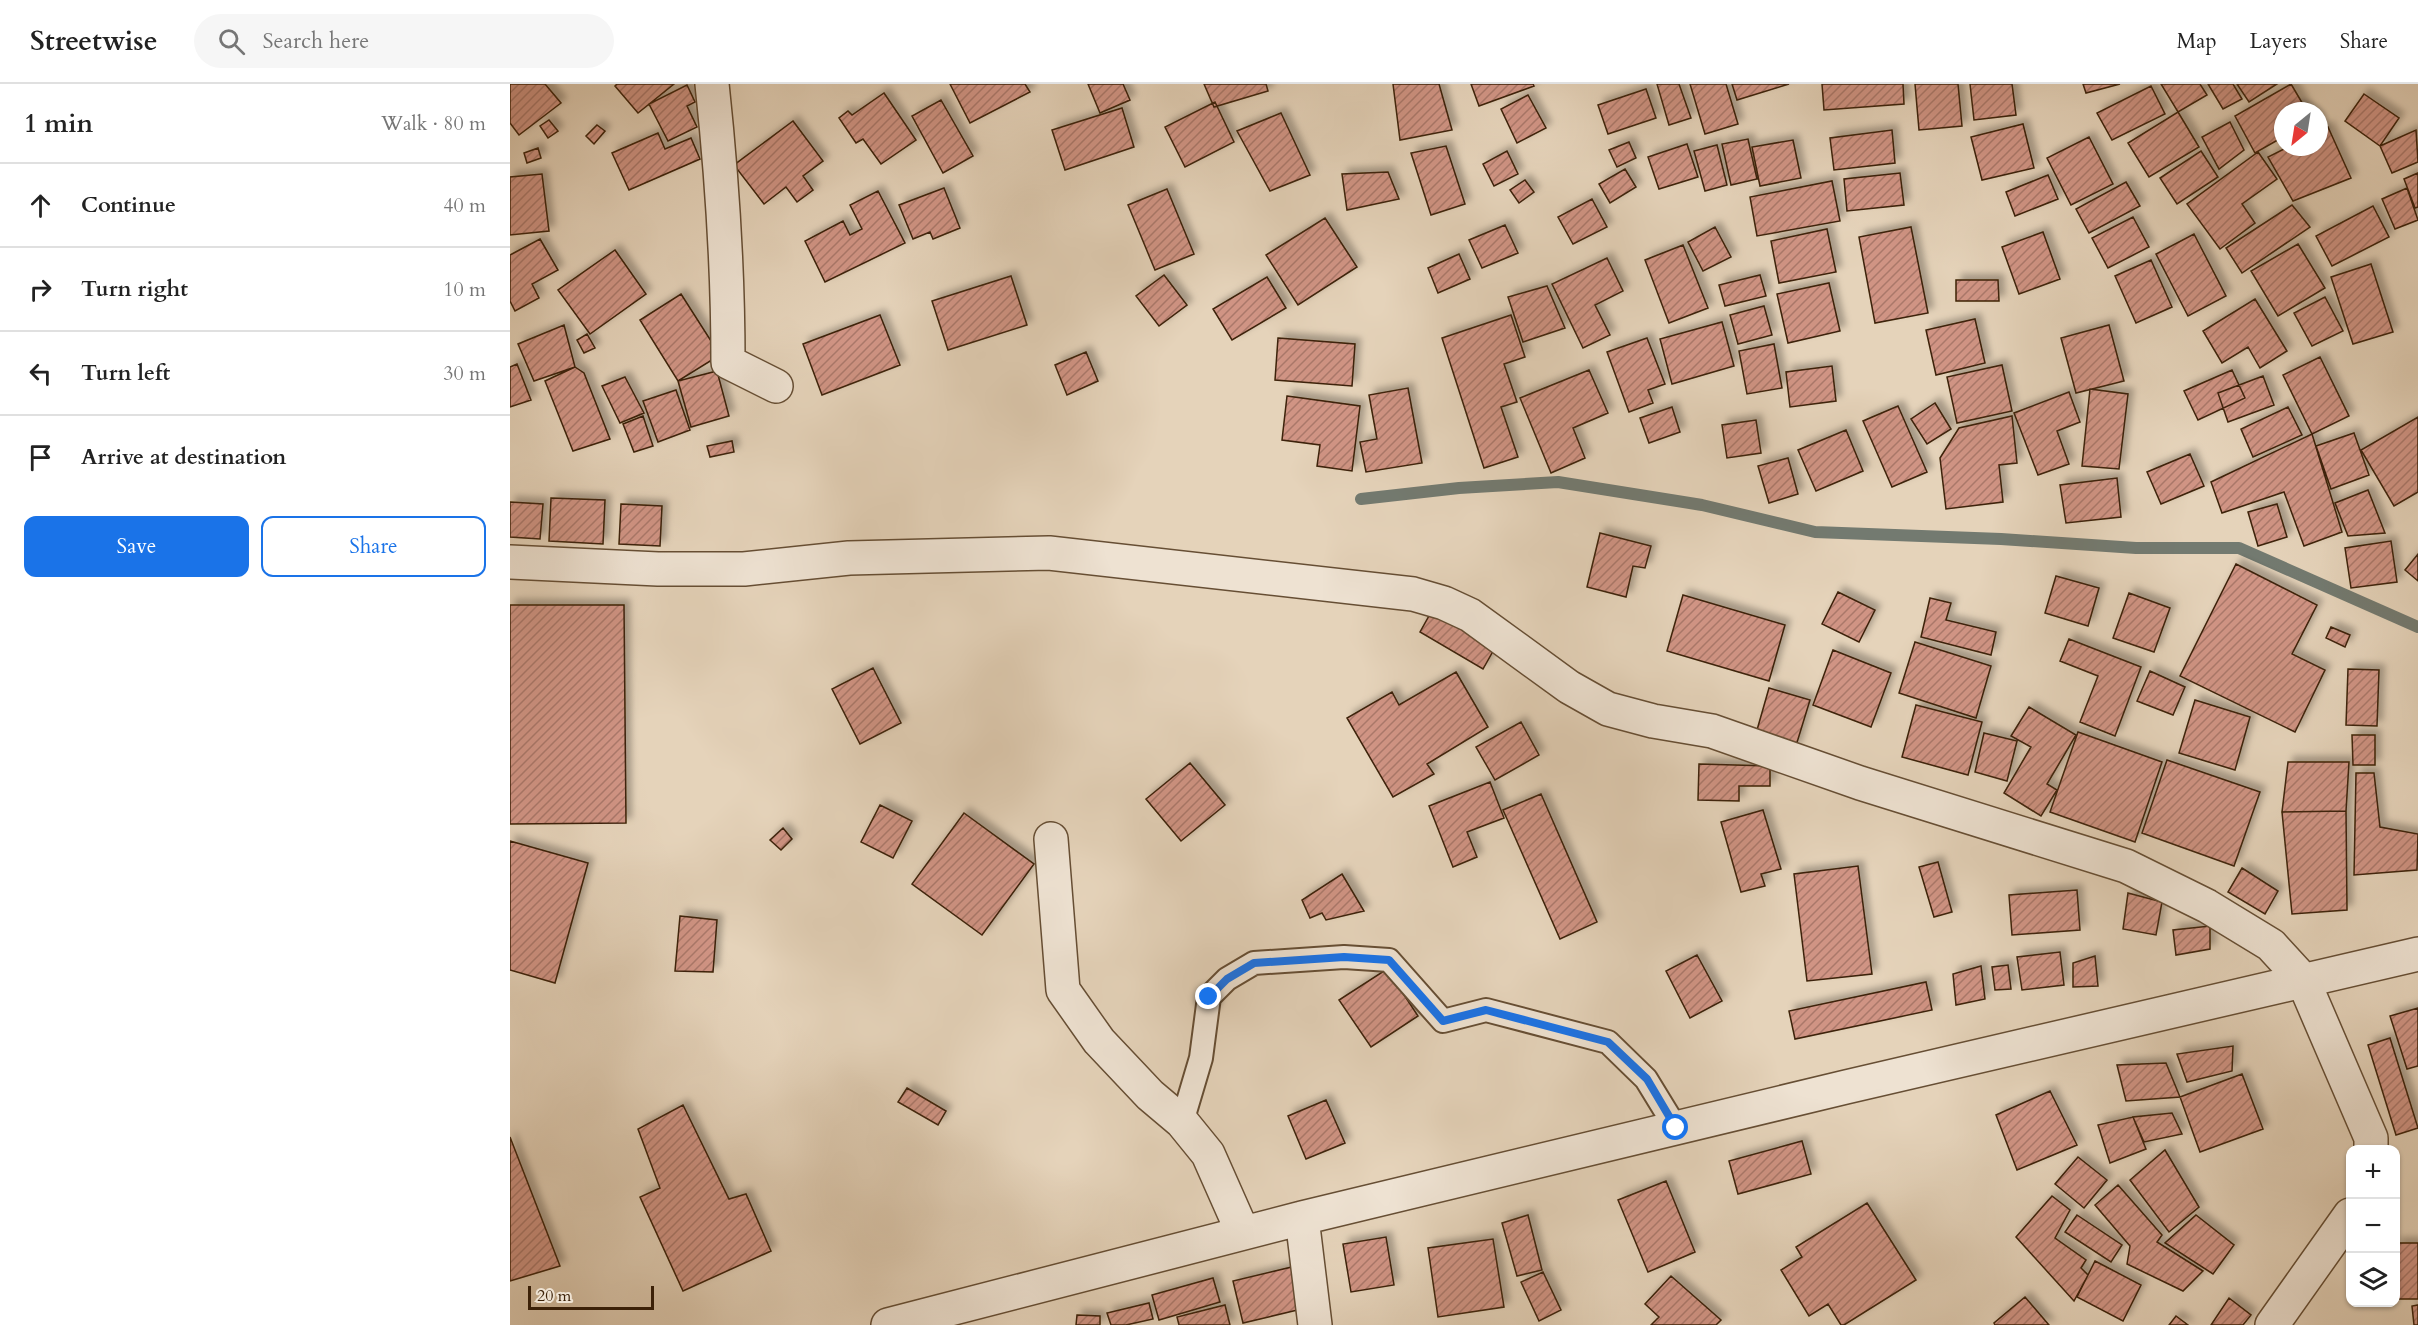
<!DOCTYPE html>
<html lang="en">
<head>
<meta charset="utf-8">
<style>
  :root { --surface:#fff; --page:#f6f6f6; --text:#222; --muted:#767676; --line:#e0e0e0; --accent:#1a73e8 }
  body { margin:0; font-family:Cardo,serif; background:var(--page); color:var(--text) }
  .controls { position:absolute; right:18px; bottom:18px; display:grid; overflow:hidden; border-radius:12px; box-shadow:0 2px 4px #0004 }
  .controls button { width:54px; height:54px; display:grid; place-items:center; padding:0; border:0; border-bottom:2px solid var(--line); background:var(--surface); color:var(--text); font:30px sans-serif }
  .compass { position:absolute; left:1764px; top:18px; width:54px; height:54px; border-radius:50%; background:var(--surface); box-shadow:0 2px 4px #0004; rotate:210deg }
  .scale { position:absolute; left:18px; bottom:15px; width:126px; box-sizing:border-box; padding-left:6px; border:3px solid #3c2108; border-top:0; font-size:16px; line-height:21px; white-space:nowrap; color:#3c2108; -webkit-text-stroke:4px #eee2d2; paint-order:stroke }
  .stop { position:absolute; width:18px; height:18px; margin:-14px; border:4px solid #1a73e8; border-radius:50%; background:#fff }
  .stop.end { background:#1a73e8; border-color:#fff; box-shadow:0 2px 6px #0008 }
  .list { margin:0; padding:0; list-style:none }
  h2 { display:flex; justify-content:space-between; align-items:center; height:78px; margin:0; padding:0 24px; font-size:26px }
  h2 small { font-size:20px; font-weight:400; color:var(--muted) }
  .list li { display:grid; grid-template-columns:39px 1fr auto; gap:18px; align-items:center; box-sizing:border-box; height:84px; padding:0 24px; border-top:2px solid var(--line) }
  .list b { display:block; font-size:22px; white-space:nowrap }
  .list em { font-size:20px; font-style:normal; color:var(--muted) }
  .actions { display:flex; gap:12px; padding:18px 24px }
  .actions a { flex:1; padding:14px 0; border:2px solid var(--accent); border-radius:12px; text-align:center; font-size:21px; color:var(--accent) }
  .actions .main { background:var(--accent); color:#fff }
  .icon { flex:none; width:33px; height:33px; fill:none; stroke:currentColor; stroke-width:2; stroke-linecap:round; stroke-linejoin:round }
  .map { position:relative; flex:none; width:1908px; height:1241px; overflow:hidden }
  header { display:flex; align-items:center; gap:36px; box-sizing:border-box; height:84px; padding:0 30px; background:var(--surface); border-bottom:2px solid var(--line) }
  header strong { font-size:28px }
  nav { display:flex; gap:33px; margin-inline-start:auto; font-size:21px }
  .search { width:420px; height:54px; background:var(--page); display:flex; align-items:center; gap:15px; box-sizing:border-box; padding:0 21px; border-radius:33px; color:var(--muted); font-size:22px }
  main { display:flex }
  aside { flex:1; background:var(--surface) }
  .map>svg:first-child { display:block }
</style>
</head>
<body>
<header>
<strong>Streetwise</strong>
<div class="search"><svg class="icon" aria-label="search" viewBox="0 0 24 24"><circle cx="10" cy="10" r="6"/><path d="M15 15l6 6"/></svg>Search here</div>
<nav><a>Map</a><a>Layers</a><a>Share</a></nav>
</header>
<main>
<aside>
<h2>1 min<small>Walk · 80 m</small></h2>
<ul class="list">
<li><svg class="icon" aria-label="ahead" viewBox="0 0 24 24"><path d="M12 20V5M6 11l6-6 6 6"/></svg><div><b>Continue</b></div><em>40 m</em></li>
<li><svg class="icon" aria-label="right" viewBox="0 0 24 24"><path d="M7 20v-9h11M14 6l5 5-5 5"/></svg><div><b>Turn right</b></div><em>10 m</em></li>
<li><svg class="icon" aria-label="left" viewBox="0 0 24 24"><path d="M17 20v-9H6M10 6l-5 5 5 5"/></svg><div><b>Turn left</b></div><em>30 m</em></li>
<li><svg class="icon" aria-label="arrive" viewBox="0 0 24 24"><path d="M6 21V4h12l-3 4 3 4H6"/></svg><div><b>Arrive at destination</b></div></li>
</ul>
<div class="actions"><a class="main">Save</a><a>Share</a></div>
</aside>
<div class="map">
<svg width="1908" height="1241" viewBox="0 0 1908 1241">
  <defs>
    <pattern id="building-hatch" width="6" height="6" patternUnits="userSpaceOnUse" patternTransform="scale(1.5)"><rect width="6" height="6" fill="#d09484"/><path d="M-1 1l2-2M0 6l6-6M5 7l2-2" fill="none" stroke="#aa786a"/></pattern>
    <filter id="shadow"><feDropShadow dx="5.5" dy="-5.5" stdDeviation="3" flood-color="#0004"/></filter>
  </defs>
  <rect width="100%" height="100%" fill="#e5d3ba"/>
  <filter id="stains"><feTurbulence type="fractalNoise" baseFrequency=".00333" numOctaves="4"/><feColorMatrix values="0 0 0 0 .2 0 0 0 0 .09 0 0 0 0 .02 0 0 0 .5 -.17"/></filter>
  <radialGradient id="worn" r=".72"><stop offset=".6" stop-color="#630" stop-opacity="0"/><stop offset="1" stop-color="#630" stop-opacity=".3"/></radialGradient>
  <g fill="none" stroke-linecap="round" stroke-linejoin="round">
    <path stroke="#737a70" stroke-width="12" d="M851,415L949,404L1048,398L1192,421L1305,448L1491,455L1626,464H1729L1908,543"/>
  </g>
  <path fill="url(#building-hatch)" stroke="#3c2108" stroke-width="1.5" filter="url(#shadow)" d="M0,0H35L51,19L9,51L0,39Z
    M107,0H164L128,29L105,2Z
    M440,0H515L520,8L460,39Z
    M578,0H613L620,16L590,29Z
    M694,0H756L758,7L704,23Z
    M883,0H929L942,46L890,56Z
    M961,0H1023L1024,2L969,22Z
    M1147,0H1169L1181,34L1159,41Z
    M1180,0H1216L1228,40L1195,50Z
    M1222,0H1279L1227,16Z
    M1312,0H1393L1394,20L1314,26Z
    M1405,0H1448L1452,42L1409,46Z
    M1460,0H1502L1506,31L1464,36Z
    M1573,0H1610L1576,9Z
    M1651,0H1690L1697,11L1668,28Z
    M1698,0H1723L1732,15L1713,25Z
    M1727,0H1767L1739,18Z
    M1781,0L1797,27H1773V53L1745,69L1725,32Z
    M177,1L185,18L177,22L187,43L158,57L139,20Z
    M1641,2L1655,30L1602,56L1587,29Z
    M1136,5L1146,34L1098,50L1088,21Z
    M374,9L406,56L371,80L353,55L346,59L329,34L338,27L342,31Z
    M1854,10L1889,34L1870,62L1835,37Z
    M1018,11L1036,44L1007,59L991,25Z
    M431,16L463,72L433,89L402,32Z
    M705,18L724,58L675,83L655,43Z
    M612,24L624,63L555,86L542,46Z
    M1668,28L1689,63L1639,93L1618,59Z
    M771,29L800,91L760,107L727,47Z
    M39,36L48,47L38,54L30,42Z
    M283,37L313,77L293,92L303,106L287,118L276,103L254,120L224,81Z
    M1720,38L1734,66L1709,85L1692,53Z
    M1513,40L1524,84L1472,96L1461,53Z
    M87,41L95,47L84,60L76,52Z
    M1818,43L1841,94L1783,117L1758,73L1778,63H1809V47Z
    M1382,46L1385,79L1324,86L1320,54Z
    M1906,46L1908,78L1882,89L1870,62Z
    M148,49L155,65L181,54L190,75L119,106L102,69Z
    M1579,53L1603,100L1561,121L1537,74Z
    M1238,55L1247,95L1221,101L1212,60Z
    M1283,56L1291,94L1250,102L1242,63Z
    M1119,58L1126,74L1107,83L1099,66Z
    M1177,60L1188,93L1149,105L1138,73Z
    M1207,61L1217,101L1195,107L1184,67Z
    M936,62L955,120L921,131L901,69Z
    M28,64L31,74L17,79L14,69Z
    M997,67L1008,90L984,102L973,80Z
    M1691,67L1708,93L1667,120L1650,94Z
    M1748,68L1767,95L1732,120L1745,139L1710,165L1677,120Z
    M1115,85L1126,103L1100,119L1089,100Z
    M878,88L889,115L837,126L832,90Z
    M1390,89L1394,121L1337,127L1334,95Z
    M1908,89V123L1905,124L1894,95Z
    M32,90L39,147L0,151V93Z
    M1538,91L1548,115L1505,132L1496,108Z
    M1015,96L1024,108L1009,119L1000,106Z
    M1322,97L1330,137L1247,152L1240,113Z
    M1616,98L1630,122L1579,149L1566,125Z
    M434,104L450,144L423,155L420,148L403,155L389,121Z
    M1897,104L1908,136L1885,145L1872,115Z
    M657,105L684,170L645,186L618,121Z
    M368,107L395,159L315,198L295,157L333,137L340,151L352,145L340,121Z
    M1082,115L1097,143L1063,160L1048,133Z
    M1782,121L1800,143L1732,189L1716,164Z
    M1863,122L1879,153L1822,182L1806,152Z
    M1623,133L1639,163L1598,184L1582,154Z
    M815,134L847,183L788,221L756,171Z
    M995,141L1008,169L972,184L959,156Z
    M1205,143L1221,173L1193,187L1178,158Z
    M1401,143L1418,229L1365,239L1349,153Z
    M1317,145L1326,188L1269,199L1261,157Z
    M1533,148L1550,195L1509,210L1492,163Z
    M1684,150L1716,212L1678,232L1646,170Z
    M30,155L48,186L22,200L29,214L5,227L0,217V171Z
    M1788,160L1815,204L1768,232L1741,187Z
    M1173,161L1198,224L1159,239L1135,176Z
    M105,166L136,210L80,250L48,206Z
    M949,170L960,195L928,209L918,184Z
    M1097,174L1113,207L1085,221L1100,251L1073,264L1042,200Z
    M1641,176L1662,223L1626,239L1605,192Z
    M1861,180L1883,248L1843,260L1821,193Z
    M654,191L677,221L649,242L626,212Z
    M1250,191L1256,212L1215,222L1209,201Z
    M501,192L517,241L438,266L422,217Z
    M757,193L776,224L722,256L703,225Z
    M1446,196H1488L1489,217H1446Z
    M1319,199L1330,247L1278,259L1267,210Z
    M1037,202L1055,244L1013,258L998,213Z
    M171,210L210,271L168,297L130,236Z
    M1815,213L1833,247L1802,262L1784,229Z
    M1745,215L1777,267L1750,284L1738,263L1712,279L1693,247Z
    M1254,222L1262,251L1228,260L1220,231Z
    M370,231L390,281L312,311L293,260Z
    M1001,231L1015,273L994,280L1007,318L991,323L1008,373L974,384L932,254Z
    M1465,235L1475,279L1426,291L1416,246Z
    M1212,238L1224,282L1162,300L1150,255Z
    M54,241L65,283L24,297L8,260Z
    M1599,241L1614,297L1566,309L1551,254Z
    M77,250L85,264L74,269L67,256Z
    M768,254L845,260L842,302L765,296Z
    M1137,254L1155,300L1138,306L1143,319L1119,328L1097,268Z
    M1264,260L1272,304L1237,310L1229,267Z
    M576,268L588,297L557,311L545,281Z
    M1810,273L1839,332L1802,350L1773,291Z
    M7,280L21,316L0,323V283Z
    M1492,281L1502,327L1447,339L1437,293Z
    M1322,282L1326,317L1280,323L1276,288Z
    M65,283L74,289L100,355L63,367L35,297Z
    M1079,286L1098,329L1063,344L1075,374L1041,389L1010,314Z
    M1722,286L1735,314L1688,336L1674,307Z
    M207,287L219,332L181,343L168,297Z
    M1753,292L1764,321L1718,338L1708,309Z
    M115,293L134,329L110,339L92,302Z
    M898,304L912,379L856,388L850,358L867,355L859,311Z
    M1580,305L1618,310L1609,385L1572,382Z
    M166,306L180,346L148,358L133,317Z
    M1559,308L1570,338L1547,347L1559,380L1528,391L1504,329Z
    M777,312L850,322L842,387L807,382L810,361L772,356Z
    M1425,319L1441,345L1417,360L1401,335Z
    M1388,322L1417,388L1382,403L1353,337Z
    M1162,323L1170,348L1139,359L1130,334Z
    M1778,323L1792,351L1743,373L1731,345Z
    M133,332L143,362L124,368L113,340Z
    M1502,332L1507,379L1489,381L1493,418L1436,425L1430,374L1449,344Z
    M1908,333V408L1884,422L1851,366Z
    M1246,336L1251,369L1217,374L1212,341Z
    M1336,346L1353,387L1306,407L1288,366Z
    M1844,349L1859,391L1821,405L1806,362Z
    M1802,350L1832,448L1794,462L1774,408L1712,429L1701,398Z
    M222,357L224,368L200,373L197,362Z
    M1680,370L1694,402L1651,420L1637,388Z
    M1278,374L1288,410L1259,419L1248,382Z
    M1607,394L1611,433L1556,439L1550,401Z
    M1858,406L1875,449L1838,452L1825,419Z
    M41,414L95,416L93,460L39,457Z
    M0,418L33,420L30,455L0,453Z
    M111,420L152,422L150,462L109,460Z
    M1767,420L1777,453L1748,462L1738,428Z
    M1090,449L1141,462L1135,484L1123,482L1116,513L1077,503Z
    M1881,457L1887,498L1841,504L1835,464Z
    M1908,470V497L1895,486Z
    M1726,480L1807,521L1782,570L1815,586L1785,648L1670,592Z
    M1546,492L1589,504L1578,542L1535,529Z
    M1328,508L1365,526L1349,558L1312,540Z
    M1619,509L1660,524L1644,568L1603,554Z
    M1173,511L1275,541L1259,597L1157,567Z
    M1420,514L1441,519L1436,536L1486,548L1481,571L1411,553Z
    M0,521H114L116,739L0,740Z
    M924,523L987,560L973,585L910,548Z
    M1821,543L1840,551L1835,563L1816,554Z
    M1559,555L1631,583L1605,652L1570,638L1588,592L1550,577Z
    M1405,558L1481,582L1466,634L1389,609Z
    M1323,566L1381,589L1361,643L1303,621Z
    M363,584L391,639L350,660L322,605Z
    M1838,585L1869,586L1867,642L1836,641Z
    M1640,587L1675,603L1663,631L1627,617Z
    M946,588L978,643L917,680L924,690L883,713L837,634L882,608L889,621Z
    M1259,604L1300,616L1285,665L1245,653Z
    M1685,616L1740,633L1725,686L1669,669Z
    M1406,621L1472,638L1458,691L1392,673Z
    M1519,623L1566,651L1537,700L1547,706L1531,732L1494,709L1521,663L1501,652Z
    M1011,638L1029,671L985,696L966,663Z
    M1568,648L1652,678L1625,758L1540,728Z
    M1474,649L1507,657L1497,697L1465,688Z
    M1842,651H1865V681H1843Z
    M1657,676L1750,708L1724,782L1632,749Z
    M1778,678H1839L1836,727L1772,728Z
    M680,679L715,721L671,757L636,715Z
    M1189,680L1260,682V702H1229V717L1188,716Z
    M1846,689H1864L1870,743L1908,750L1907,786L1844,791Z
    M980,698L994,734L957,748L967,773L943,783L919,722Z
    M1031,710L1087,838L1050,855L993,726Z
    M370,721L402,737L383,774L351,758Z
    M1253,726L1271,785L1251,790L1255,802L1231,808L1211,738Z
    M1836,727L1837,826L1782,830L1772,728Z
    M454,729L524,780L472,851L402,800Z
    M273,744L282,755L271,766L260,756Z
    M0,757L78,779L45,899L0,886Z
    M1428,778L1442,828L1424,833L1409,783Z
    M1348,782L1362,890L1297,897L1284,790Z
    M1732,784L1768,807L1755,830L1718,808Z
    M832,790L854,827L816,836L812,829L800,834L792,816Z
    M1567,806L1570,846L1502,851L1499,811Z
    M1618,809L1652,818L1646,851L1613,845Z
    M170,832L207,836L203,888L165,887Z
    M1700,842V865L1666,871L1663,846Z
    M1550,868L1554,901L1512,906L1507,873Z
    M1187,871L1212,917L1180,934L1156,887Z
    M1585,872L1588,902L1563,903V879Z
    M1498,881L1501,905L1485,906L1482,883Z
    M1471,882L1475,915L1446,921L1443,890Z
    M877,885L908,932L861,963L829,916Z
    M1416,898L1422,926L1285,955L1279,927Z
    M1908,924V982L1897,985L1880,932Z
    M1880,954L1908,1044L1886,1051L1858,961Z
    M1723,962L1722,987L1677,998L1667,970Z
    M1656,979L1670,1013L1616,1017L1607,981Z
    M1732,990L1753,1045L1690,1068L1670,1013Z
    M397,1004L436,1027L428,1041L388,1018Z
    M1540,1007L1567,1061L1507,1086L1486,1031Z
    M816,1016L835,1059L796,1075L778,1032Z
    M173,1021L219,1115L236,1110L261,1167L173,1207L130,1113L150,1104L128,1045Z
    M1662,1029L1672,1050L1634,1058L1623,1033Z
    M1623,1033L1636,1065L1600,1079L1588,1041Z
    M0,1053L50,1182L0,1197Z
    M1292,1057L1301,1090L1228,1110L1219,1077Z
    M1655,1066L1689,1123L1659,1148L1620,1096Z
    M1568,1073L1597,1096L1574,1124L1545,1100Z
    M1156,1097L1185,1168L1138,1188L1108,1116Z
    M1608,1101L1652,1151L1647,1158L1693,1187L1673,1207L1617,1180L1620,1162L1585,1121Z
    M1542,1112L1560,1126L1545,1154L1576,1176L1571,1184L1578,1191L1564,1217L1506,1153Z
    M1357,1119L1406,1196L1334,1241H1331L1318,1220L1299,1232L1271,1186L1292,1173L1286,1163Z
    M1018,1131L1032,1186L1007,1192L992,1139Z
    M1567,1131L1612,1161L1601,1178L1555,1148Z
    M1686,1131L1724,1161L1703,1190L1655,1159Z
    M876,1153L884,1201L841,1208L833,1160Z
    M983,1155L994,1223L928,1233L918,1164Z
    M1886,1159H1908V1215H1886Z
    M1585,1177L1631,1201L1613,1237L1567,1213Z
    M786,1182L796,1224L733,1239L723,1197Z
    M1033,1188L1051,1226L1029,1237L1011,1198Z
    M1161,1192L1211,1236L1206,1241H1141L1149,1233L1135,1220Z
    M703,1194L710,1218L649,1236L642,1211Z
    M1515,1213L1539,1241H1485L1484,1239Z
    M1719,1214L1741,1231L1733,1241H1701Z
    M639,1219L643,1235L616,1241H601L597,1229Z
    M715,1221L720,1241H669L667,1233Z
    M1908,1221V1241H1904L1902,1222Z
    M567,1231L590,1232V1241H566Z
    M1666,1232L1678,1241H1659Z"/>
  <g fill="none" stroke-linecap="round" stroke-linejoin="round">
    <defs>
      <path id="lane" d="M672,1038L691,974L699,913L717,895L744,879L834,873L879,876L933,937L976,926L1098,958L1136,995L1166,1044"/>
      <path id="street" d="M202,0C212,93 218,184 218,278L266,302
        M0,478L148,485H234L339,474L539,469L903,510L934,519L960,531L1059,603L1098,625L1143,637L1202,647L1350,699L1616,782L1697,822L1761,861L1793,896L1861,1054V1066
        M541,755L553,906L589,957L640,1011L672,1038L698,1070L733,1149
        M792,1134L805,1241
        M378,1241L792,1134L1336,1003L1908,870
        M1762,1241L1840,1131"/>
    </defs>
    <use href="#lane" stroke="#664e34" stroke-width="26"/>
    <use href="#street" stroke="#664e34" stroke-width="36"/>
    <use href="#lane" stroke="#eee2d2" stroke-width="22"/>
    <use href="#street" stroke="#eee2d2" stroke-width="33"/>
  </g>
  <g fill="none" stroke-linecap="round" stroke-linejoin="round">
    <path stroke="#1a73e8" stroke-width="8" d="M699,913L717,895L744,879L834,873L879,876L933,937L976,926L1098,958L1137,995L1166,1044"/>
  </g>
  <rect width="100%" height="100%" filter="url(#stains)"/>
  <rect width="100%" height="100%" fill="url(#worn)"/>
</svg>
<div class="controls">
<button>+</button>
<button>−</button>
<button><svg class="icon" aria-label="layers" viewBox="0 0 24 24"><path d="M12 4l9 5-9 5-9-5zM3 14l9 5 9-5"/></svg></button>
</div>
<svg class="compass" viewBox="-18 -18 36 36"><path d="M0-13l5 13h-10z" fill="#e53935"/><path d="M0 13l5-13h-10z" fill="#767676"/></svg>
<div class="scale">20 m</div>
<div class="stop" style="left:1166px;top:1044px"></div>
<div class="stop end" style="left:699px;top:913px"></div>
</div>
</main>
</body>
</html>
